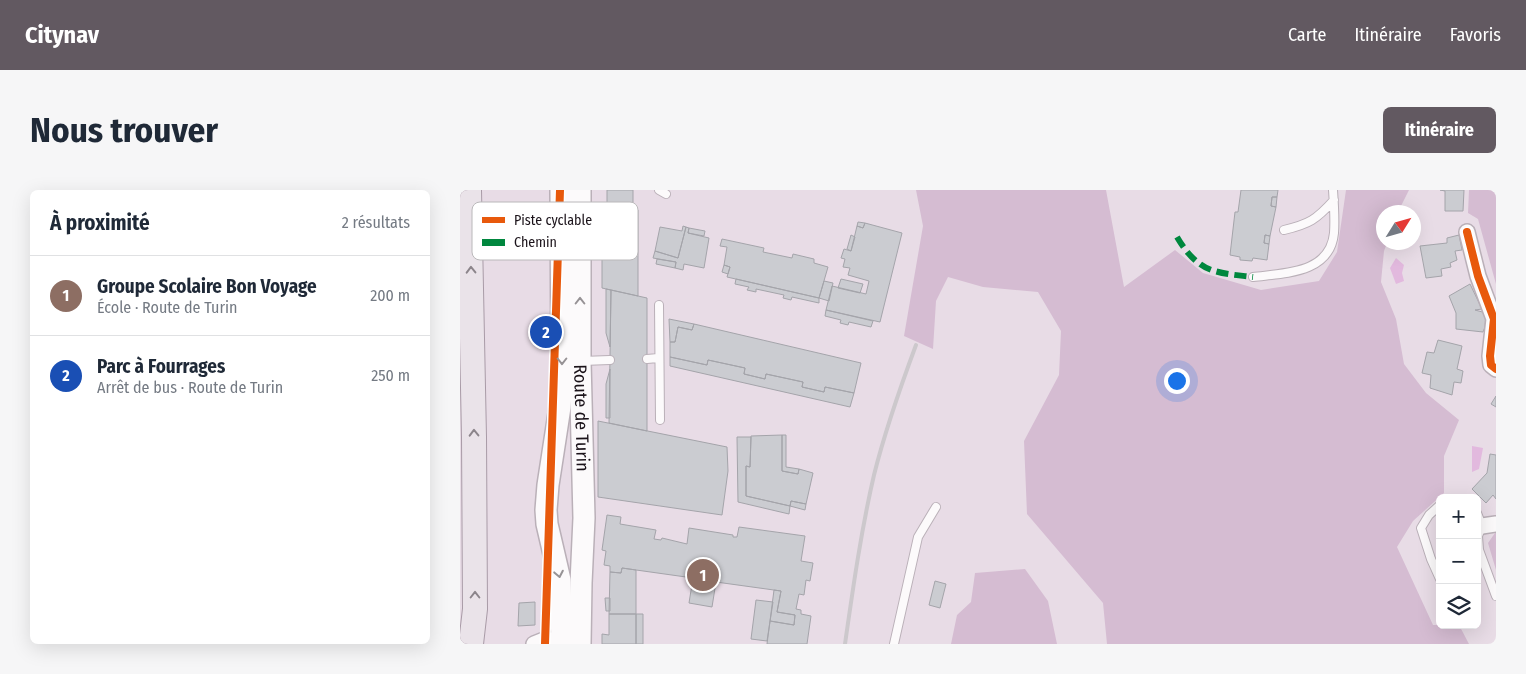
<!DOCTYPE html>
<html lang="fr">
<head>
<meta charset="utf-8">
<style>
  :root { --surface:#fff; --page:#f6f6f7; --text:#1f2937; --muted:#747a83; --line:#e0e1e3; --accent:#625961 }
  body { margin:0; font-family:"Fira Sans Condensed",sans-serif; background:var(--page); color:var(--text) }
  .controls { position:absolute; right:15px; bottom:15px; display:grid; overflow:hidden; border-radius:8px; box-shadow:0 5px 20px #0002 }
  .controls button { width:45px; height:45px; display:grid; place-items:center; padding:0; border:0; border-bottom:1px solid var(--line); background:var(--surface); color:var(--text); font:25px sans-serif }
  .compass { position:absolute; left:916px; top:15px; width:45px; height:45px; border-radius:50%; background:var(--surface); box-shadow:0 5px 20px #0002; rotate:53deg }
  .you { position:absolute; left:716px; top:190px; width:18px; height:18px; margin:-12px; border:4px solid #fff; border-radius:50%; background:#1a73e8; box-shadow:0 0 0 8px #1a73e833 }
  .badge { display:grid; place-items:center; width:32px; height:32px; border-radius:50%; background:var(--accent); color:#fff; font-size:16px; font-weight:700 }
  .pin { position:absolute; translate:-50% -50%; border:2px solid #fff; box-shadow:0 1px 5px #0006 }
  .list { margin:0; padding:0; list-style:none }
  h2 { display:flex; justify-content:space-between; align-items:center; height:65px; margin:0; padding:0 20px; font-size:21px }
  h2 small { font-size:16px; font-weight:400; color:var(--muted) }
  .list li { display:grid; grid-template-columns:32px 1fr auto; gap:15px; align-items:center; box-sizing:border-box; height:80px; padding:0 20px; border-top:1px solid var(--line) }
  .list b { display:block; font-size:19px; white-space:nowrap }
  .list p { margin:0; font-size:16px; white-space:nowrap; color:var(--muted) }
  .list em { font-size:16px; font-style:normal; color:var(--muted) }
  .icon { flex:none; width:28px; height:28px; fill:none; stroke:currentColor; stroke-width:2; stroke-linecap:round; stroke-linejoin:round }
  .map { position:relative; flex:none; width:1036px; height:454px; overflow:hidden; border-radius:8px }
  header { display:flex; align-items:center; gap:30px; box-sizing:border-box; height:70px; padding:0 25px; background:var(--accent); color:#fff }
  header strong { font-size:24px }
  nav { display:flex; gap:28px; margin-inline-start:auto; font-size:18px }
  .intro { display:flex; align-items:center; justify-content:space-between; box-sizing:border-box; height:120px; padding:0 30px }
  h1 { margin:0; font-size:35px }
  .button { padding:12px 22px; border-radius:8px; background:var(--accent); color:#fff; font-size:18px; font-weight:700 }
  main { display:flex; gap:30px; padding:0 30px }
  aside { flex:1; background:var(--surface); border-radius:8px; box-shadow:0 5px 20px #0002 }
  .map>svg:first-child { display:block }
</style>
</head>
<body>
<header>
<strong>Citynav</strong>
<nav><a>Carte</a><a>Itinéraire</a><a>Favoris</a></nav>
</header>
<div class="intro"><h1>Nous trouver</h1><a class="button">Itinéraire</a></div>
<main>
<aside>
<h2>À proximité<small>2 résultats</small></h2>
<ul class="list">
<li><span class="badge" style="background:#8d6e63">1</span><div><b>Groupe Scolaire Bon Voyage</b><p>École · Route de Turin</p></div><em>200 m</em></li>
<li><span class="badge" style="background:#1a4fb4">2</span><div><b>Parc à Fourrages</b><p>Arrêt de bus · Route de Turin</p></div><em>250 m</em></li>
</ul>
</aside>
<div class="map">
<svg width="1036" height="454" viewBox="0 0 1036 454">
  <rect width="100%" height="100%" fill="#e8dce6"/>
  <path fill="#d5bcd2" d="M456,0H646L664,97L715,60L743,83L801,100L859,91L877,62L886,0H949L938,22H924V52L927,53L924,61L921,92L936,129L944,174L966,203L999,230L984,266V303L953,331L937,357L973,435H999L1009,454H647L643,413L567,324L564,251L599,185L601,141L578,102L523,97L488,87L476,111L473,159L444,146L463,36Z
    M1009,0H1036V94L1018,29L1008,23Z
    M1035,343H1036V380L1028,353Z
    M565,379L588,411L597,454H491L497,425L511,412L515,383Z"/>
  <path fill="#e2b9de" d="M936,68L944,75L942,83L944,91L936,94L930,78Z
    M1012,256L1023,258L1019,279L1012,282Z"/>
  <path fill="#cbccd1" stroke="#a4a4aa" d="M147,0H173V19L147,15Z
    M781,0H818L817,7H812L811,16L816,17L810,46L805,45L804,53L809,54L807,70L793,68L792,71L780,70V67L770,65L775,22H778Z
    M980,0H1004L1003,21H985V1Z
    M812,7H817L816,17L811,16Z
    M147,15L178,20V52L142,48V45H147Z
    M398,32L405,33L403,38L397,36Z
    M405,33L442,43L420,132L366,120L372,96L406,104L409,91L388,85L390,78L383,77L385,69L381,68L384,59L391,61L397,36L403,38Z
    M223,36L226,37L218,68L195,61L200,37L222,41Z
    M226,37L229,38L228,43L249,48L244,78L224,74L223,80L215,78L216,72L193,68L195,61L218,68Z
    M229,38L245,41L244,46L228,43Z
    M391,45L395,47L391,61L387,59Z
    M805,45L810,46L809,54L804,53Z
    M999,45L1002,60L995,61L997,70L990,73L991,77L981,79L982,86L966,88L960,56L987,53V48Z
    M142,48L178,52V106L142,98Z
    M262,49L304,58L303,62L332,68L333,64L354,69V73L368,77L359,108L267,87L270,77L264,75L267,57L260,56Z
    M197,69L216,72L215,78L196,74Z
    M264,75L270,77L268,84L262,82Z
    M276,89L359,108V113L332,107L331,110L323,108L324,105L296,99V102L287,100L289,97L275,94Z
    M381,89L403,94L400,103L378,98Z
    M364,91L373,93L369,111L359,108Z
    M1010,94L1022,119L1015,120L1026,123L1025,137L1023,142L996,139V123L989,106Z
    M146,99L151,100L150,157L146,143Z
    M151,100L187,108V241L149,233Z
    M366,120L413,131L411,137L389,132L388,135L380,133L381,130L365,126Z
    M209,129L234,134L232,140L218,137L215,152H210Z
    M234,134L401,173L394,203L365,197L364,202L342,197L343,192L306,184L305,189L284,184L285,178L248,170L247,175L210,167V152H215L218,137L232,140Z
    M978,150L1002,156L997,179L1003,181L1001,193L994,192L992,205L970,198L971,185L962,183L967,162L974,163Z
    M210,167L247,175L248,170L285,178L284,184L305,189L306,184L343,192L342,197L364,202L365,197L394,203L390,217L210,176Z
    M150,179V228H146V194Z
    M1036,206V217L1031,214Z
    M138,231L267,257L268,281L262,325L138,307Z
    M322,245V281L338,284L339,279L353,283L346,314L331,311L330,316L286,306V276L290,277L291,246Z
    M322,245H326V277L339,279L338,284L322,281Z
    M277,247H291L290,277L286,276V306L330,316L329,324L278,312Z
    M1030,264L1036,265V309L1033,305L1026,313L1012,299L1027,283Z
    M331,311L346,314L345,320L330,316Z
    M147,325L161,327L160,334L196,340L194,349L201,350L202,348L227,354L229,338L273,345V347H277L279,337L345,346L341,371L353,373L350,391L346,390L344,405L339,404L336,419L341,420V424L351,426L347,454H307L310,431L334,435L335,425L317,422L321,401L256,392L251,400L242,402L234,397L233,388L162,378L161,383L150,382V376L144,375L146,361L142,360Z
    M162,378L176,380V424H149L150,382L161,383Z
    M233,388L234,397L242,402L251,400L256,392L252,417L229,413Z
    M475,391L486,394L480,418L469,415Z
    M314,400L321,401L317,422L335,425L334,435L310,431Z
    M145,408H150V421H146Z
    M296,410L313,412L307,451L291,449Z
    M75,412V435L58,436L59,413Z
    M149,424H176V454H142V444L149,445Z
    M176,424H183V454H176Z"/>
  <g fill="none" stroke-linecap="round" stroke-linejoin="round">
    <defs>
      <path id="service" d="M199,0L206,4
        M824,40C849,34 856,30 874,10
        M793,87C824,83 870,84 874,43C875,29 874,14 873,0
        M199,115L200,230
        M187,169L198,168
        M122,171L150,170
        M980,315L969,325L961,338L971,369L980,389
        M1017,323L1022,336L1018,346L1019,360L1036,406
        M434,454L458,347L476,317"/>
      <path id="minor" d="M1007,42L1018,86L1034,129L1030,166L1031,175L1036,179
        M1022,336L1036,334
        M74,454L84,450H102"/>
      <g id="secondary">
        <path d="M101,0L102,189L100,217L88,295L86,320L87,334L100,390L102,454"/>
        <path id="s1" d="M120,0V171L124,328L121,393L120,454"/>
      </g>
      <path id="primary" d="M9,0L14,247L15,419L11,454"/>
    </defs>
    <use href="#service" stroke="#bab0b8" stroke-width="10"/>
    <use href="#minor" stroke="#bab0b8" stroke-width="18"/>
    <use href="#secondary" stroke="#bab0b8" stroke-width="24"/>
    <use href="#primary" stroke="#a99ba7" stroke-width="26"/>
    <use href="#service" stroke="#fcfafb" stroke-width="8"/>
    <use href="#minor" stroke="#fcfafb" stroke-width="15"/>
    <use href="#secondary" stroke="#fcfafb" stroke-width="21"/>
    <use href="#primary" stroke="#eae3e9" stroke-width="24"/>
    <path stroke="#ccc8cc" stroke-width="4" d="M385,454C393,398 401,341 414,285C425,241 440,198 456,155"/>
    <path stroke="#00873e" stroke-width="6" stroke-dasharray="12 6" stroke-linecap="butt" d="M717,47C723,57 730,67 740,74C753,84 777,85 793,87"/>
    <defs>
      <path id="cycleway" d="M1007,42L1018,86L1034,129L1030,166L1031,175L1036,179
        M85,454L100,0"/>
    </defs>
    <use href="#cycleway" stroke="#fff" stroke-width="11"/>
    <use href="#cycleway" stroke="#e8590c" stroke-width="8"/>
  </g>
  <defs><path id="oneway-chevron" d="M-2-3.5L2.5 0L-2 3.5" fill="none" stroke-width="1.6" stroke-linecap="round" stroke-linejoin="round" transform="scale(1.25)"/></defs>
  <g stroke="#8c858b">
    <use href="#oneway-chevron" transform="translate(11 80) rotate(-91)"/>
    <use href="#oneway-chevron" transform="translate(14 243) rotate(-91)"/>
    <use href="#oneway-chevron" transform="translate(15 405) rotate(-90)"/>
  </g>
  <g stroke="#969295">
    <use href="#oneway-chevron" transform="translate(120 111) rotate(-90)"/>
    <use href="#oneway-chevron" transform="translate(102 171) rotate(90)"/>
    <use href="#oneway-chevron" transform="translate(99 384) rotate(79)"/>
  </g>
  <g text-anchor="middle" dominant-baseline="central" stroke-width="4.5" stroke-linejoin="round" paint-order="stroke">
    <g font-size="18" fill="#1a1219" stroke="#fff">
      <text stroke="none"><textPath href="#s1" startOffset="228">Route de Turin</textPath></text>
    </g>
  </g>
  <rect x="12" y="12" width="166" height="58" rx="8" fill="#fff" stroke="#bab8ba" stroke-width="1"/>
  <rect x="22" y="27" width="23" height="6" fill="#e8590c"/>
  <rect x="22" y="49" width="23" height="7" fill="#00873e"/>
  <g font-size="14" fill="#1a1219">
    <text x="54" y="35">Piste cyclable</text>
    <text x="54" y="57">Chemin</text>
  </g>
</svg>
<div class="controls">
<button>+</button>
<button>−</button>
<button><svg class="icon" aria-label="layers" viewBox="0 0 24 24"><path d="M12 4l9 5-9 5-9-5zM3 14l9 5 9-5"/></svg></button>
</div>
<svg class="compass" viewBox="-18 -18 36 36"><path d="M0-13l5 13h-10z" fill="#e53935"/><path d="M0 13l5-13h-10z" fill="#747a83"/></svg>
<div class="you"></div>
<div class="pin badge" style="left:243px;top:385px;background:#8d6e63">1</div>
<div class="pin badge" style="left:86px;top:142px;background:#1a4fb4">2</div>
</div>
</main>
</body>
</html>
